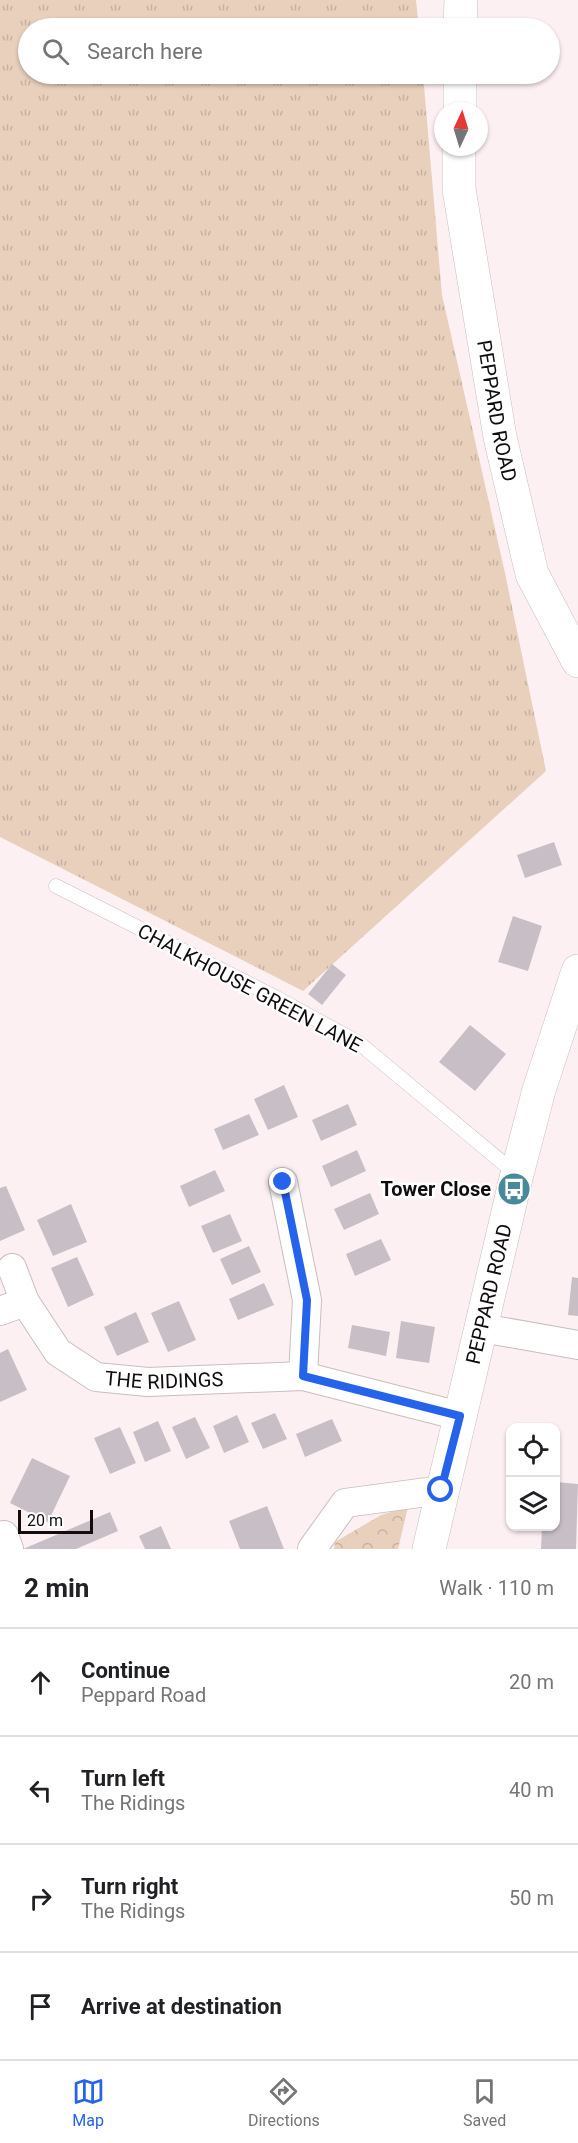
<!DOCTYPE html>
<html lang="en">
<head>
<meta charset="utf-8">
<style>
  :root { --surface:#fff; --page:#f2f2f2; --text:#202124; --muted:#757577; --line:#e0e0e0; --accent:#2563eb }
  body { margin:0; font-family:Roboto,sans-serif; background:var(--page); color:var(--text) }
  .controls { position:absolute; right:18px; bottom:18px; display:grid; overflow:hidden; border-radius:12px; box-shadow:0 2px 4px #0004 }
  .controls button { width:54px; height:54px; display:grid; place-items:center; padding:0; border:0; border-bottom:2px solid var(--line); background:var(--surface); color:var(--text); font:30px sans-serif }
  .compass { position:absolute; left:434px; top:102px; width:54px; height:54px; border-radius:50%; background:var(--surface); box-shadow:0 2px 4px #0004; rotate:4deg }
  .scale { position:absolute; left:18px; bottom:15px; width:75px; box-sizing:border-box; padding-left:6px; border:3px solid #110d0e; border-top:0; font-size:16px; line-height:21px; white-space:nowrap; color:#110d0e; -webkit-text-stroke:4px #fff; paint-order:stroke }
  .stop { position:absolute; width:18px; height:18px; margin:-14px; border:4px solid #2563eb; border-radius:50%; background:#fff }
  .stop.end { background:#2563eb; border-color:#fff; box-shadow:0 2px 6px #0008 }
  .list { margin:0; padding:0; list-style:none }
  h2 { display:flex; justify-content:space-between; align-items:center; height:78px; margin:0; padding:0 24px; font-size:26px }
  h2 small { font-size:20px; font-weight:400; color:var(--muted) }
  .list li { display:grid; grid-template-columns:39px 1fr auto; gap:18px; align-items:center; box-sizing:border-box; height:108px; padding:0 24px; border-top:2px solid var(--line) }
  .list b { display:block; font-size:22px; white-space:nowrap }
  .list p { margin:0; font-size:20px; white-space:nowrap; color:var(--muted) }
  .list em { font-size:20px; font-style:normal; color:var(--muted) }
  .icon { flex:none; width:33px; height:33px; fill:none; stroke:currentColor; stroke-width:2; stroke-linecap:round; stroke-linejoin:round }
  .map { position:relative; flex:none; width:578px; height:1549px; overflow:hidden }
  .search { position:absolute; background:var(--surface); box-shadow:0 2px 4px #0004; left:18px; right:18px; top:18px; height:66px; display:flex; align-items:center; gap:15px; box-sizing:border-box; padding:0 21px; border-radius:33px; color:var(--muted); font-size:22px }
  .sheet { height:510px; background:var(--surface) }
  nav { display:flex; justify-content:space-around; align-items:center; box-sizing:border-box; height:84px; border-top:2px solid var(--line); background:var(--surface); font-size:16px; color:var(--muted) }
  nav a { display:grid; justify-items:center; gap:3px }
  nav .on { color:var(--accent) }
  .map>svg:first-child { display:block }
</style>
</head>
<body>
<div class="map">
<svg width="578" height="1549" viewBox="0 0 578 1549">
  <defs>
    <pattern id="grass-tufts" width="24" height="20" patternUnits="userSpaceOnUse" patternTransform="scale(1.5)"><rect width="24" height="20" fill="#e8d0bd"/><path d="M3 7l-1-3M5 7V3M7 7l1-3M15 17l-1-3M17 17v-4M19 17l1-3" fill="none" stroke="#c6b1a1"/></pattern>
    <pattern id="forest-crowns" width="20" height="18" patternUnits="userSpaceOnUse" patternTransform="scale(1.5)"><rect width="20" height="18" fill="#e8d0bd"/><path d="M2 6a3 3 0 1 1 6 0M12 15a3 3 0 1 1 6 0" fill="none" stroke="#c6b1a1"/></pattern>
  </defs>
  <rect width="100%" height="100%" fill="#fdf0f3"/>
  <path fill="url(#grass-tufts)" d="M0,0H416L419,28H28V74H423L442,295L505,573L546,771L303,991L0,837Z"/>
  <path fill="url(#forest-crowns)" d="M408,1507L398,1549H334L335,1542L381,1515Z"/>
  <path fill="#c8bfc6" d="M554,842L562,865L525,878L517,855Z
    M513,916L542,926L528,971L498,962Z
    M332,964L346,975L322,1005L308,994Z
    M470,1025L506,1054L475,1091L439,1062Z
    M284,1085L298,1117L268,1130L254,1099Z
    M348,1104L357,1125L321,1141L312,1120Z
    M249,1114L259,1135L223,1150L214,1129Z
    M357,1150L366,1171L331,1187L322,1166Z
    M215,1170L225,1191L189,1207L180,1186Z
    M6,1186L25,1230L0,1241V1188Z
    M370,1193L379,1214L344,1230L334,1209Z
    M71,1204L87,1242L53,1256L37,1220Z
    M230,1214L242,1241L213,1253L201,1226Z
    M381,1239L391,1260L355,1276L346,1254Z
    M249,1246L261,1272L232,1285L220,1259Z
    M77,1257L94,1295L68,1307L51,1268Z
    M572,1277L578,1278V1316L568,1315Z
    M264,1283L274,1305L238,1320L229,1299Z
    M179,1301L196,1340L168,1352L151,1313Z
    M136,1312L149,1342L117,1356L104,1327Z
    M401,1321L435,1327L429,1363L396,1358Z
    M352,1325L390,1332L386,1356L348,1348Z
    M8,1349L27,1390L0,1402V1353Z
    M275,1413L287,1439L263,1449L251,1423Z
    M237,1415L249,1442L224,1453L213,1426Z
    M195,1417L210,1448L186,1459L172,1427Z
    M332,1419L342,1441L305,1457L296,1434Z
    M158,1421L171,1451L145,1462L133,1432Z
    M120,1427L136,1463L110,1474L94,1438Z
    M32,1458L70,1476L48,1522L10,1503Z
    M556,1482L578,1484L576,1549H541L542,1526H556Z
    M267,1506L284,1549H240L229,1521Z
    M110,1512L118,1531L76,1549H23Z
    M161,1526L171,1549H145L139,1536Z"/>
  <g fill="none" stroke-linecap="round" stroke-linejoin="round">
    <defs>
      <path id="service" d="M56,886L275,997L359,1043L515,1173"/>
      <g id="minor">
        <path d="M283,1182L307,1300L303,1376"/>
        <path id="s1" d="M12,1268L25,1302L58,1352L96,1377L148,1382L303,1376L460,1416"/>
        <path d="M0,1311L25,1302"/>
        <path d="M482,1328L578,1345"/>
        <path d="M4,1535L9,1549"/>
        <path d="M312,1549L345,1503L442,1490"/>
      </g>
      <g id="secondary">
        <path d="M460,28L461,0"/>
        <path d="M460,111V74"/>
        <path id="s2" d="M459,147V189L500,437L532,574L578,661"/>
        <path id="s3" d="M429,1549L517,1174L539,1090L578,971"/>
      </g>
    </defs>
    <use href="#service" stroke="#c9bdbf" stroke-width="15"/>
    <use href="#minor" stroke="#c9bdbf" stroke-width="30"/>
    <use href="#secondary" stroke="#c9bdbf" stroke-width="34"/>
    <use href="#service" stroke="#fff" stroke-width="14"/>
    <use href="#minor" stroke="#fff" stroke-width="28"/>
    <use href="#secondary" stroke="#fff" stroke-width="33"/>
  </g>
  <g fill="none" stroke-linecap="round" stroke-linejoin="round">
    <path stroke="#2563eb" stroke-width="8" d="M283,1182L307,1300L303,1376L460,1416L441,1490"/>
  </g>
  <defs>
    <symbol id="bus-disc" viewBox="-11 -11 22 22"><circle r="9.5" fill="#48899b" stroke="#fff"/><path d="M-5-6H5V4H4V6H2V4H-2V6H-4V4H-5ZM-3.5-4V0h7V-4ZM-3.5 1.2v1.5H-2V1.2ZM2 1.2v1.5H3.5V1.2Z" fill="#fff"/></symbol>
  </defs>
  <g fill-rule="evenodd">
    <use href="#bus-disc" x="495" y="1170" width="38" height="38"/>
  </g>
  <g text-anchor="middle" dominant-baseline="central" stroke-width="5" stroke-linejoin="round" paint-order="stroke">
    <g font-size="20" fill="#110d0e" stroke="#fff">
      <text stroke="none"><textPath href="#s2" startOffset="267">PEPPARD ROAD</textPath></text>
      <text transform="translate(250 988) rotate(28)">CHALKHOUSE GREEN LANE</text>
      <text stroke="none"><textPath href="#s3" startOffset="262">PEPPARD ROAD</textPath></text>
      <text stroke="none"><textPath href="#s1" startOffset="210">THE RIDINGS</textPath></text>
    </g>
    <g font-size="20" font-weight="bold" fill="#110d0e" stroke="#fff" text-anchor="end">
      <text x="491" y="1189">Tower Close</text>
    </g>
  </g>
</svg>
<div class="controls">
<button><svg class="icon" aria-label="locate" viewBox="0 0 24 24"><circle cx="12" cy="12" r="6"/><path d="M12 2v4M12 18v4M2 12h4M18 12h4"/></svg></button>
<button><svg class="icon" aria-label="layers" viewBox="0 0 24 24"><path d="M12 4l9 5-9 5-9-5zM3 14l9 5 9-5"/></svg></button>
</div>
<svg class="compass" viewBox="-18 -18 36 36"><path d="M0-13l5 13h-10z" fill="#e53935"/><path d="M0 13l5-13h-10z" fill="#757577"/></svg>
<div class="scale">20 m</div>
<div class="stop" style="left:441px;top:1490px"></div>
<div class="stop end" style="left:283px;top:1182px"></div>
<div class="search"><svg class="icon" aria-label="search" viewBox="0 0 24 24"><circle cx="10" cy="10" r="6"/><path d="M15 15l6 6"/></svg>Search here</div>
</div>
<section class="sheet">
<h2>2 min<small>Walk · 110 m</small></h2>
<ul class="list">
<li><svg class="icon" aria-label="ahead" viewBox="0 0 24 24"><path d="M12 20V5M6 11l6-6 6 6"/></svg><div><b>Continue</b><p>Peppard Road</p></div><em>20 m</em></li>
<li><svg class="icon" aria-label="left" viewBox="0 0 24 24"><path d="M17 20v-9H6M10 6l-5 5 5 5"/></svg><div><b>Turn left</b><p>The Ridings</p></div><em>40 m</em></li>
<li><svg class="icon" aria-label="right" viewBox="0 0 24 24"><path d="M7 20v-9h11M14 6l5 5-5 5"/></svg><div><b>Turn right</b><p>The Ridings</p></div><em>50 m</em></li>
<li><svg class="icon" aria-label="arrive" viewBox="0 0 24 24"><path d="M6 21V4h12l-3 4 3 4H6"/></svg><div><b>Arrive at destination</b></div></li>
</ul>
</section>
<nav>
<a class="on"><svg class="icon" aria-label="map" viewBox="0 0 24 24"><path d="M3 6l6-2 6 2 6-2v14l-6 2-6-2-6 2zM9 4v14M15 6v14"/></svg>Map</a>
<a><svg class="icon" aria-label="directions" viewBox="0 0 24 24"><path d="M12 3l9 9-9 9-9-9zM9 14v-3h6M13 9l2 2-2 2"/></svg>Directions</a>
<a><svg class="icon" aria-label="saved" viewBox="0 0 24 24"><path d="M7 4h10v16l-5-4-5 4z"/></svg>Saved</a>
</nav>
</body>
</html>
